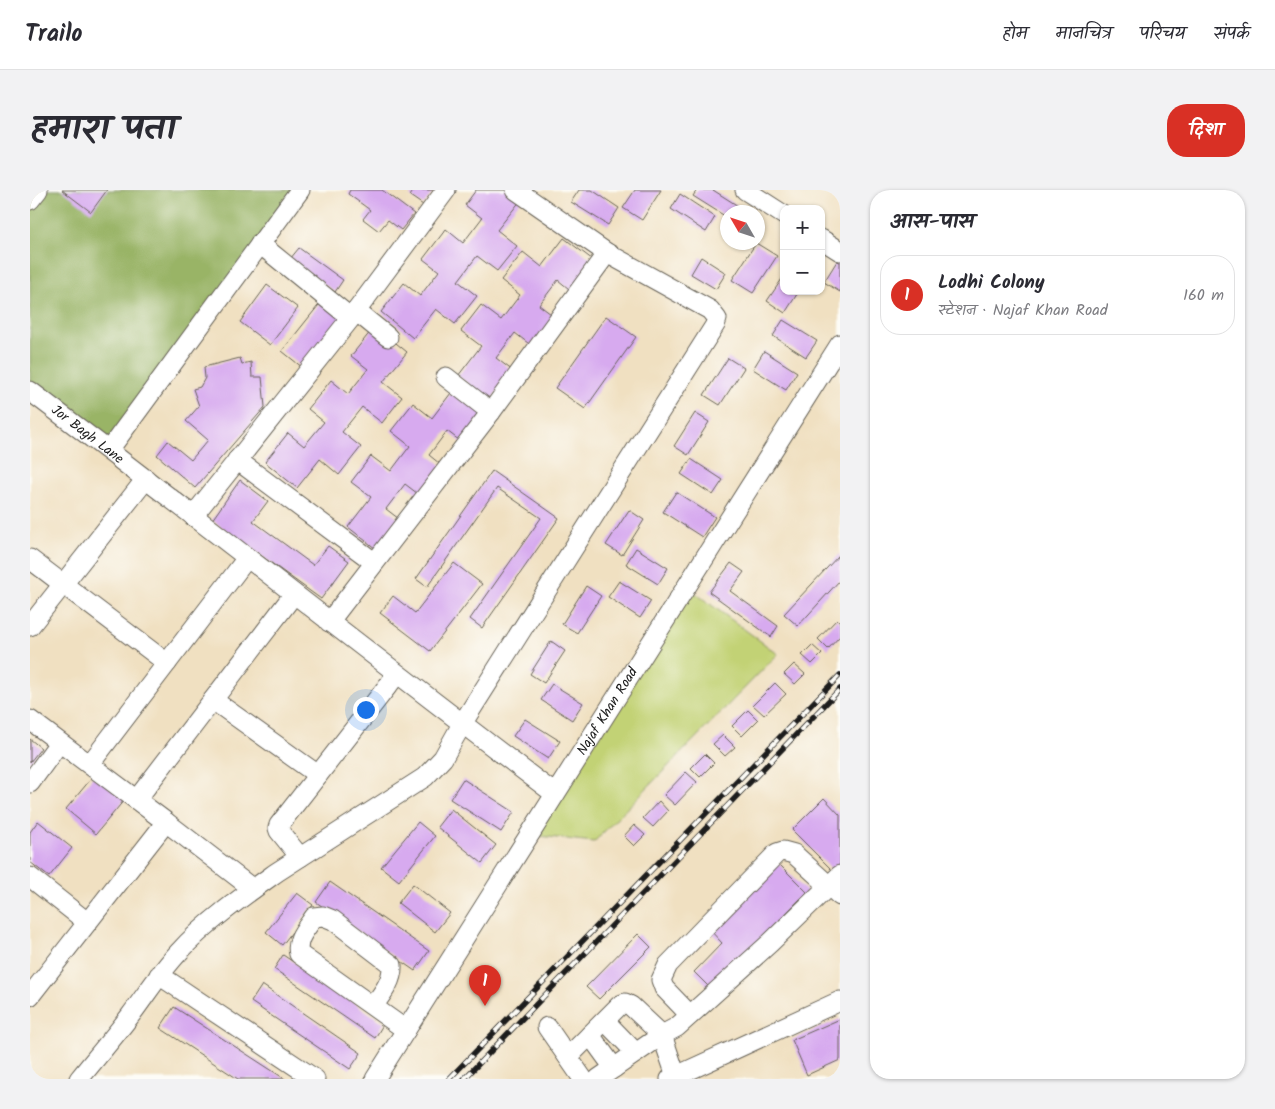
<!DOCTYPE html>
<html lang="hi">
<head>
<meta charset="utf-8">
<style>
  :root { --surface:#fff; --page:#f2f2f3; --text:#2b2b33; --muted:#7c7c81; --line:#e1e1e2; --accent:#d93025 }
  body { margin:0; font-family:Kalam,"Playpen Sans Deva",sans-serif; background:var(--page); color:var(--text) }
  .controls { position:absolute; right:15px; top:15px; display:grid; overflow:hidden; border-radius:10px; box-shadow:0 1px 4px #0004 }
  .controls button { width:45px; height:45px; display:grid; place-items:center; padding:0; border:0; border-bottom:1px solid var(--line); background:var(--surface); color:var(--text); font:25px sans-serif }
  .compass { position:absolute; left:690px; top:15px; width:45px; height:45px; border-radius:50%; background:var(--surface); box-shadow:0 1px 4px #0004; rotate:309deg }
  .you { position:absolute; left:335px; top:519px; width:18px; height:18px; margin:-12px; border:4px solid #fff; border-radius:50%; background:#1a73e8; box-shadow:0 0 0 8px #1a73e833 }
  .badge { display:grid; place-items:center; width:32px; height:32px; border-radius:50%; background:var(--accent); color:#fff; font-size:16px; font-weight:700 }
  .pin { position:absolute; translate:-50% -41px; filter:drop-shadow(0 1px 2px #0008) }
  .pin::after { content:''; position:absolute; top:26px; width:18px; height:15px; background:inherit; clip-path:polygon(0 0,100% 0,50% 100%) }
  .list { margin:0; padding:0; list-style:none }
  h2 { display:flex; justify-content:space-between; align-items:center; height:65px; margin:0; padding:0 20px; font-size:21px }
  h2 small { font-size:16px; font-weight:400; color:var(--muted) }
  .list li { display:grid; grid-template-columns:32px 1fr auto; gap:15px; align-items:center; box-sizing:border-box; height:80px; margin:0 10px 10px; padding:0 10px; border:1px solid var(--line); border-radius:20px }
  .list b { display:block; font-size:19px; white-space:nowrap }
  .list p { margin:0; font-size:16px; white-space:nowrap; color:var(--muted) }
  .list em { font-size:16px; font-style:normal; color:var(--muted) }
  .map { position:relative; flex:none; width:810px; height:889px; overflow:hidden; border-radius:20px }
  header { display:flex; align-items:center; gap:30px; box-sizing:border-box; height:70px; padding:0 25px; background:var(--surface); border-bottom:1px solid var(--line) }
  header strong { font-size:24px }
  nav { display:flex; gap:28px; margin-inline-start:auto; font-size:18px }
  .intro { display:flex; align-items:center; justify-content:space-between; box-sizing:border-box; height:120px; padding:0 30px }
  h1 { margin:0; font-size:35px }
  .button { padding:12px 22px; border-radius:20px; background:var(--accent); color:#fff; font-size:18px; font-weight:700 }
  main { display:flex; gap:30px; padding:0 30px }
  aside { flex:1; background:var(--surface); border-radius:20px; box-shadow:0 1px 4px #0004 }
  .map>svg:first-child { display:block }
</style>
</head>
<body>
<header>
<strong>Trailo</strong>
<nav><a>होम</a><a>मानचित्र</a><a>परिचय</a><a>संपर्क</a></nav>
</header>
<div class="intro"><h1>हमारा पता</h1><a class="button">दिशा</a></div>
<main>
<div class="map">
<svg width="810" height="889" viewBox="0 0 810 889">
  <rect width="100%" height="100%" fill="#fdfcf7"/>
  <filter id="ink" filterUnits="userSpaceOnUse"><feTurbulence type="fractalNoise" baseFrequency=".02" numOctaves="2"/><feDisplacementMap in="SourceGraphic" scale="10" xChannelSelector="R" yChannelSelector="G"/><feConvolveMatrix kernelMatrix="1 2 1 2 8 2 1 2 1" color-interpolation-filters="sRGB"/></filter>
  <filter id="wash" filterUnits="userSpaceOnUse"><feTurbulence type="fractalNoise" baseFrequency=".0096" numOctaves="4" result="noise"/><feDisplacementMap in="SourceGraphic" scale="20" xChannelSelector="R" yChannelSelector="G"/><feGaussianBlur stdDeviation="1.12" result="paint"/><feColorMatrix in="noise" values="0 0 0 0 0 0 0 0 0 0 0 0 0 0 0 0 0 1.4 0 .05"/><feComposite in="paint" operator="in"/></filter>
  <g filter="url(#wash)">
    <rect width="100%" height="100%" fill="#f0e0c1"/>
    <path fill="#c2d275" stroke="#6f7748" d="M657,397L748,464L564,652L500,645Z"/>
    <path fill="#99b466" stroke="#5a6841" d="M13,0H267L78,257L0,198V17Z"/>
    <g id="blocks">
      <path fill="#d7aaef" d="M32,0H77L61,22Z
        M320,0H352L384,24L371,40L358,30L349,41L333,29L340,20L318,4Z
        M384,0H405L393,15L380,6Z
        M446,0H477L491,10L467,40L487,56L467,81L447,66L428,91L447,106L425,134L406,119L383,148L351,122L374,93L390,106L409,81L393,69L416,39L433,53L452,28L435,15Z
        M549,0H562L589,18L578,35L541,12Z
        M605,0H631L612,30L593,18Z
        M667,0H683L716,21L715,22H698V28L663,6Z
        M650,4L685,27L676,42L641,19Z
        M534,48L567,73L544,103L528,90L509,115L525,127L503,157L485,143L466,168L483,181L460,211L428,186L451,156L431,141L451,115L471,130L490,105L471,90L493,62L512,77Z
        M726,53L747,66L723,103L702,90Z
        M269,58L313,90L305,102L260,69Z
        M671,67L696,83L686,99L661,84Z
        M807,71L810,72V102L794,92Z
        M754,86V101H769L755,123L737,111Z
        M237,95L268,118L240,155L210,132Z
        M292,111L313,128L273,178L252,161Z
        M576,126L606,147L555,219L525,198Z
        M753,130L787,151L776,167L743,146Z
        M345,136L377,162L353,192L372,207L352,233L332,217L312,242L331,257L309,285L290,269L267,298L235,272L258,243L274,256L294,232L278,219L301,190L318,204L338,179L321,166Z
        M734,161L767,182L756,200L723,179Z
        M210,168L212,174L221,172L222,187H232L235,217L165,298L127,265L138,251L161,270L178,250L156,231L169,216L163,199L170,197L175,188L174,177Z
        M698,168L714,178L690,215L674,205Z
        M424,199L457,224L434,254L417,241L399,265L415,278L392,307L375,294L356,319L373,332L350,362L318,337L341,307L321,292L341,266L361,281L380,256L361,241L383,213L402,228Z
        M665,223L679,232L658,265L644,256Z
        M661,269L693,290L683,305L651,284Z
        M462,281L529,328L452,438L440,429L511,328L467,298L397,397L386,389Z
        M210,290L238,311L223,331L283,375L298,356L319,371L291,409L182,330Z
        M646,302L685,327L672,347L633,322Z
        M599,320L614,330L592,365L576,355Z
        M606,358L638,378L628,394L596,374Z
        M810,364V390L768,436L754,424Z
        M424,373L452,394L400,461L350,423L363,406L385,423Z
        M701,373L714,382L700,401L748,436L741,447L679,402Z
        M589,391L621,411L610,428L578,407Z
        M556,396L571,406L547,443L532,434Z
        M807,429L810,432V446L798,459L788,449Z
        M521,451L535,461L514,493L500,484Z
        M782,455L792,464L782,474L772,465Z
        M764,474L775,484L765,494L754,484Z
        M745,493L756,504L734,525L723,515Z
        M522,494L553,513L542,530L511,510Z
        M718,520L728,530L712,546L702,536Z
        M495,529L530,551L518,569L483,546Z
        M693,545L705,557L695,566L683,554Z
        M0,549L11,558L0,572Z
        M675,564L684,573L670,587L661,578Z
        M656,582L667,592L645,615L634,605Z
        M65,584L95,609L66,644L36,619Z
        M433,589L484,622L471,642L420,609Z
        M794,608L810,625V674L803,681L762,640Z
        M629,611L638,621L623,637L613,628Z
        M421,619L466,655L452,673L407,637Z
        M8,631L42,658L19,687L0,672V642Z
        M388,632L405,646L369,691L351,677Z
        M604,635L615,645L604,656L594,646Z
        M746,671L777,702L681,799L664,782L692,753L679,739Z
        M300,692L399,761L385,781L286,712Z
        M383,694L420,723L405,742L368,713Z
        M267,703L283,715L252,755L236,742Z
        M608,744L621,757L569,809L556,797Z
        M253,765L354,833L345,848L244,779Z
        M232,795L331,863L320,879L221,812Z
        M144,817L255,889H208L130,838Z
        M810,829V870L777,885L762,850Z"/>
    </g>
  </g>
  <g filter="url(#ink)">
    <use href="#blocks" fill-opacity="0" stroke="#666156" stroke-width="1"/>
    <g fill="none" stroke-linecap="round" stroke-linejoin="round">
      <defs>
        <g id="minor">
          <path d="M715,0L754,25"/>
          <path d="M0,10L8,0"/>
          <path d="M791,49L810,61"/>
          <path d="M230,54L321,128"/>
          <path d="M326,121L358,147"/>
          <path d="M416,187L461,222"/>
          <path id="s1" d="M0,201C176,334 349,471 525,604"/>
          <path d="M79,260L270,0"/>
          <path d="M207,270L344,372"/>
          <path d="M163,326L321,128L416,0"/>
          <path d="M0,369L137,473"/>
          <path d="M299,432L461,222L577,63"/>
          <path d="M0,436L116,289"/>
          <path d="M183,510L288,585"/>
          <path d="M0,530L136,632L0,806"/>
          <path d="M60,574L217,368"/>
          <path d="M0,593L29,553"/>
          <path d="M107,609L264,404"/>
          <path d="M136,632L223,699"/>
          <path d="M270,667L249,641L248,638L249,635L367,484"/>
          <path d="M0,687L57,732"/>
          <path d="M129,785L285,889"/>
          <path d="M343,816C352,804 363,791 362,775L303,730L293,726L284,727C277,738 265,749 269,764L376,840"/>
          <path d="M660,825L634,798L631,790L638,775L747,663L753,661L764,664L810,706"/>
          <path d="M575,831L606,863"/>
          <path d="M517,837L553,889"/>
          <path d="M560,845L584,878"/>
          <path d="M538,867L590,815L595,813L601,816L632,845L568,889"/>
          <path d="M646,886L632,845L647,837L740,753L810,685"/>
          <path d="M49,889C66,868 83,848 100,826C116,805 130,782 149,762C175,733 215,705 247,682L395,587L413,568L432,534L685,135L687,129L680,120L577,63L486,0"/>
          <path id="s2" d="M345,889L810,154"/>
          <path d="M640,889L810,811"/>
        </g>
      </defs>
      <use href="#minor" stroke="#666156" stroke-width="21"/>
      <use href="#minor" stroke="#fff" stroke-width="19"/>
      <defs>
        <path id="rail" d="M419,889L810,485
          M434,889L810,499"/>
      </defs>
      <use href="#rail" stroke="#1c1c1c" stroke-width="5.5"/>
      <use href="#rail" stroke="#fdfcf7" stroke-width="4" stroke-dasharray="11" stroke-linecap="butt"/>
    </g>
  </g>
  <g text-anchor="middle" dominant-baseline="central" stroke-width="4" stroke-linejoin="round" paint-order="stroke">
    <g font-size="14" fill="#1c1c1c" stroke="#fdfcf7">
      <text stroke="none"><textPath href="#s1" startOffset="72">Jor Bagh Lane</textPath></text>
      <text stroke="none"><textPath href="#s2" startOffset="435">Najaf Khan Road</textPath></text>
    </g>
  </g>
</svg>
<div class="controls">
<button>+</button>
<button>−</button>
</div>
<svg class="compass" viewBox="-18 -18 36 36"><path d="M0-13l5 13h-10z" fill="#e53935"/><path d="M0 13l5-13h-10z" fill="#7c7c81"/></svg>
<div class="you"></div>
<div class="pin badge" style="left:455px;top:816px">1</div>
</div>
<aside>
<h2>आस-पास<small></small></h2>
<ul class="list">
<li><span class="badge">1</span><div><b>Lodhi Colony</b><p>स्टेशन · Najaf Khan Road</p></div><em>160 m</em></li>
</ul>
</aside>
</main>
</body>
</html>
